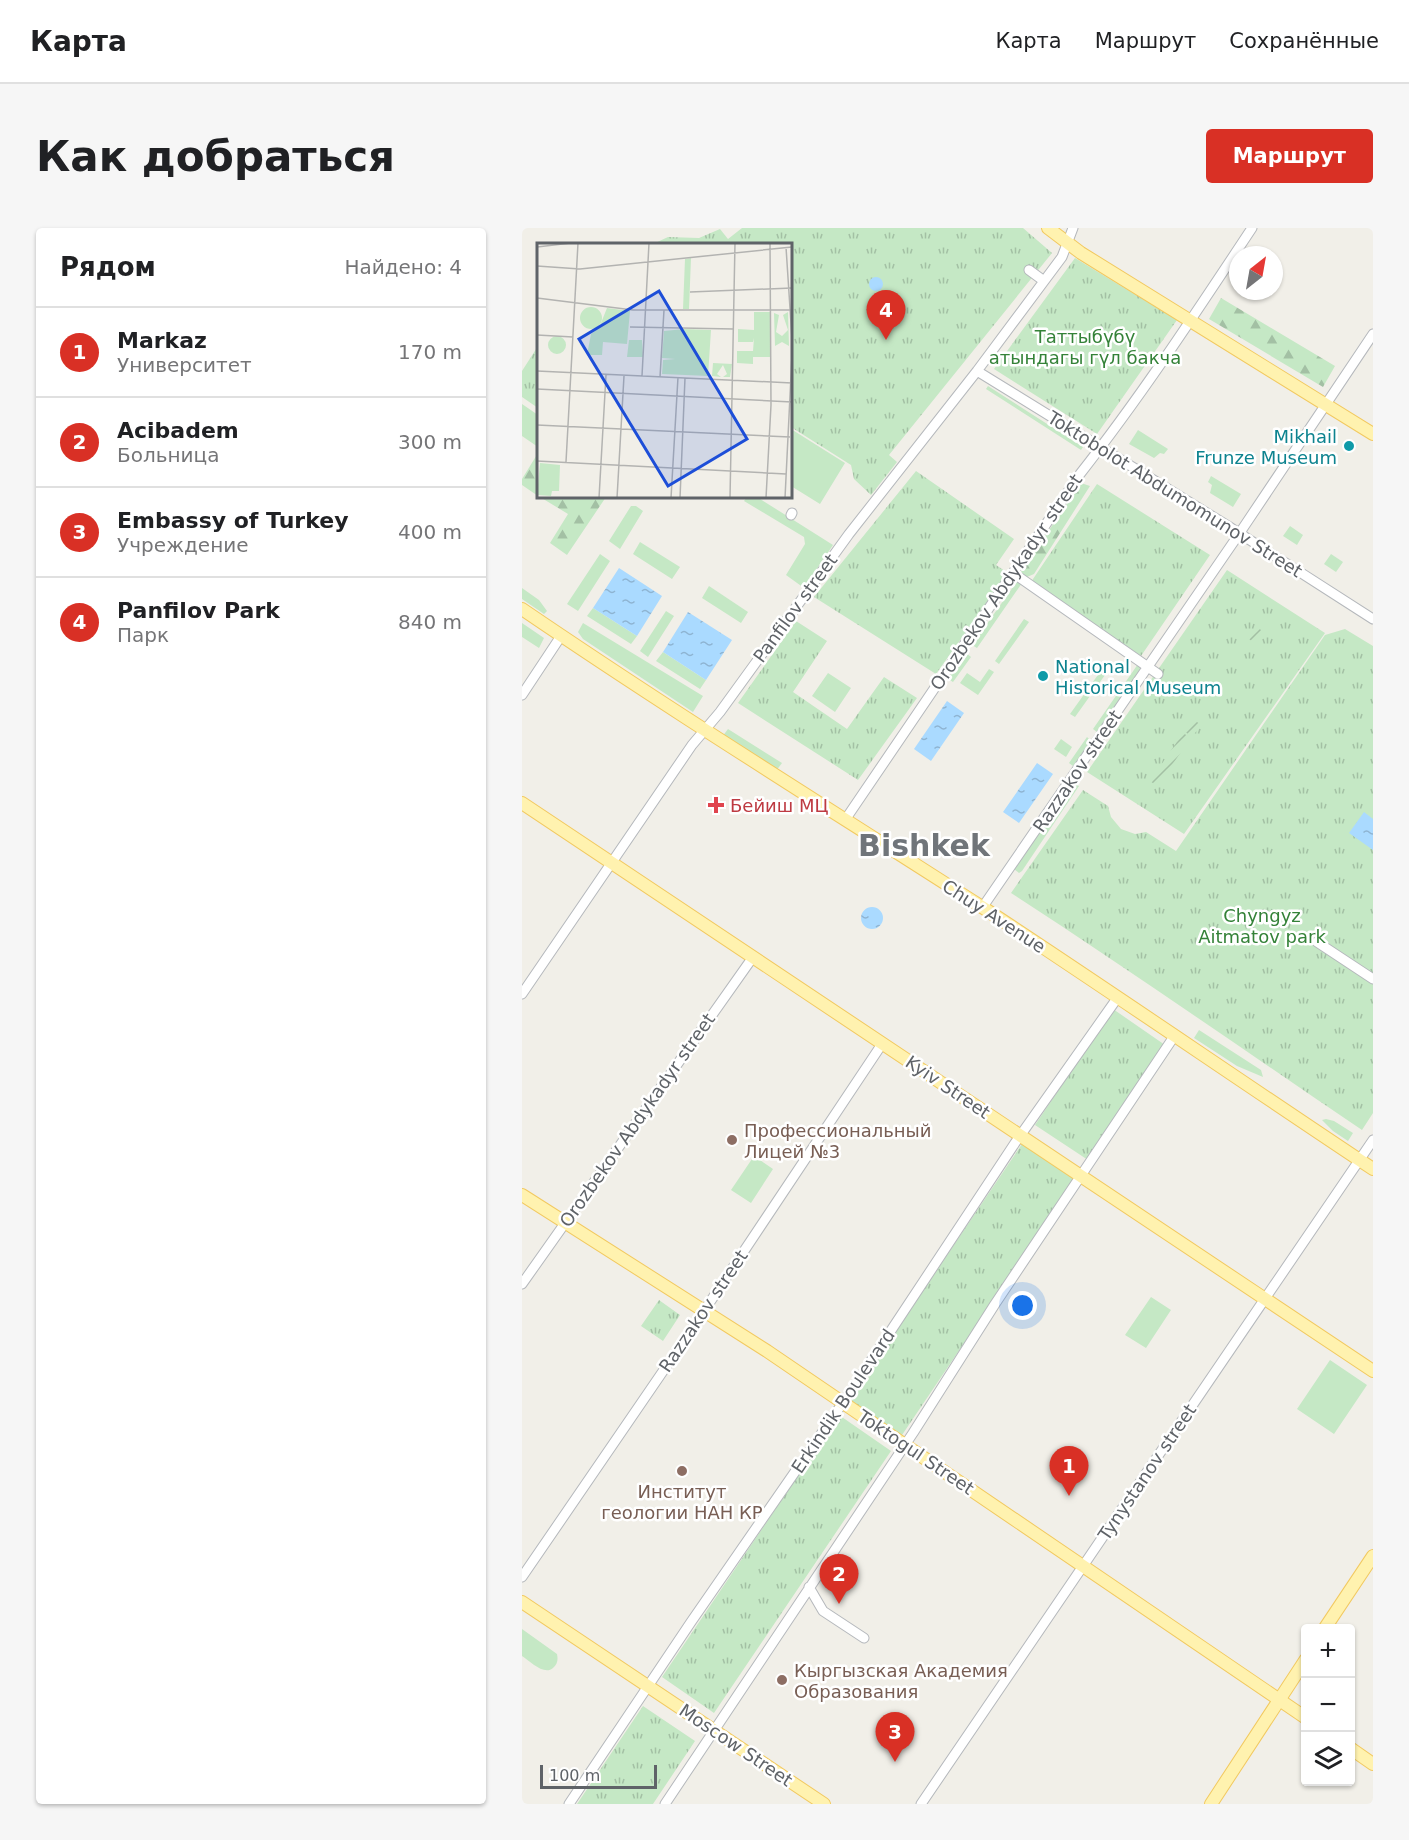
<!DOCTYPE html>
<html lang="ru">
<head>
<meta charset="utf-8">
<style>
  :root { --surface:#fff; --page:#f6f6f6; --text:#202124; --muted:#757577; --line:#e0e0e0; --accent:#d93025 }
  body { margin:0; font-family:"DejaVu Sans",sans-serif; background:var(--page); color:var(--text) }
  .controls { position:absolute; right:18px; bottom:18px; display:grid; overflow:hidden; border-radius:6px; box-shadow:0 2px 4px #0004 }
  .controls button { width:54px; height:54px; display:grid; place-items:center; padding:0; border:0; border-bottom:2px solid var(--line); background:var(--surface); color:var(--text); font:30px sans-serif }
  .compass { position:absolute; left:707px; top:18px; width:54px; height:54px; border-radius:50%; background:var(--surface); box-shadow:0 2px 4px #0004; rotate:31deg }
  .scale { position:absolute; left:18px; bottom:15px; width:117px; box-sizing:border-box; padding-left:6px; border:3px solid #5f6368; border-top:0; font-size:16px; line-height:21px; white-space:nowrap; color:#5f6368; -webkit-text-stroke:4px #fff; paint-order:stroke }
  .you { position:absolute; left:501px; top:1078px; width:21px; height:21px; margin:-15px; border:4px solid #fff; border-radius:50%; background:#1a73e8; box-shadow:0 0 0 9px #1a73e833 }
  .badge { display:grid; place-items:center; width:39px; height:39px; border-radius:50%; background:var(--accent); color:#fff; font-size:20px; font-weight:700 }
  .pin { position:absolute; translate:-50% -50px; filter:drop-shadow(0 2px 3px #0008) }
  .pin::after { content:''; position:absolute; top:32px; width:21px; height:18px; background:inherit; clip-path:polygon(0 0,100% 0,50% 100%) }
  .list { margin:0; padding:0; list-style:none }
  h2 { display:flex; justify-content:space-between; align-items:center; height:78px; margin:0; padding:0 24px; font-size:26px }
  h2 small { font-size:20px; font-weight:400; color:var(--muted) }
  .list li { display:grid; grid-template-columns:39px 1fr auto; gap:18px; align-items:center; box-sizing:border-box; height:90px; padding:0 24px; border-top:2px solid var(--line) }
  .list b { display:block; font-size:22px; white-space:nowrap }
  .list p { margin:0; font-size:20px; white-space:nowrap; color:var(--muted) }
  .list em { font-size:20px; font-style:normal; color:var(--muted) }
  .icon { flex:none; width:33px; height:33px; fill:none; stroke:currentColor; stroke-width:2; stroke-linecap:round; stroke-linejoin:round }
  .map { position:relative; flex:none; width:851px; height:1576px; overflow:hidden; border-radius:6px }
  header { display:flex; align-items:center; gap:36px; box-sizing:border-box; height:84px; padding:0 30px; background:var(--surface); border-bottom:2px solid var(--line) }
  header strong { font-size:28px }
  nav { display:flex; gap:33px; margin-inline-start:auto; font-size:21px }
  .intro { display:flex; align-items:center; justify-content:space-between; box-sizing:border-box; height:144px; padding:0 36px }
  h1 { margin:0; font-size:42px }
  .button { padding:15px 27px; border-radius:6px; background:var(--accent); color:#fff; font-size:21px; font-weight:700 }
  main { display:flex; gap:36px; padding:0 36px }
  aside { flex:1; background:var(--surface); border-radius:6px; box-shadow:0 2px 4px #0004 }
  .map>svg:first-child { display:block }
</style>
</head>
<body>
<header>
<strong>Карта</strong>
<nav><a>Карта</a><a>Маршрут</a><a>Сохранённые</a></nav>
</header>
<div class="intro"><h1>Как добраться</h1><a class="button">Маршрут</a></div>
<main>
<aside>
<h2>Рядом<small>Найдено: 4</small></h2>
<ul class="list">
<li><span class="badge">1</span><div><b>Markaz</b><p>Университет</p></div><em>170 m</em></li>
<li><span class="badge">2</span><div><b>Acibadem</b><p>Больница</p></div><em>300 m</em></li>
<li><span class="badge">3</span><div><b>Embassy of Turkey</b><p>Учреждение</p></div><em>400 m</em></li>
<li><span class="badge">4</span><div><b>Panfilov Park</b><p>Парк</p></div><em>840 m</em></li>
</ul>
</aside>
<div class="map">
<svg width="851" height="1576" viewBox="0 0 851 1576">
  <defs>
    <pattern id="forest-firs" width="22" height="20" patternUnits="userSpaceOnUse" patternTransform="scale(1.5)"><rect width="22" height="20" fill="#c5e8c5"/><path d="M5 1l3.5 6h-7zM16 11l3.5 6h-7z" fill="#a3c0a4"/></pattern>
    <pattern id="park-tufts" width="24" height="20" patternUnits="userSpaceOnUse" patternTransform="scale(1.5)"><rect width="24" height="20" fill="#c5e8c5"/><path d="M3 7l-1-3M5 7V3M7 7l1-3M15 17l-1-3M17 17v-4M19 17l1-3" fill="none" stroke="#a3c0a4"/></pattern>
    <pattern id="garden-furrows" width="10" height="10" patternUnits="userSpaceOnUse" patternTransform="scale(1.5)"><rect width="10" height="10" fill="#c5e8c5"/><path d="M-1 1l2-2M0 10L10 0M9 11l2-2" fill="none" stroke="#a3c0a4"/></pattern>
    <pattern id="water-ripples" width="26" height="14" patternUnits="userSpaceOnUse" patternTransform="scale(1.5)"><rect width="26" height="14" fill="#aadaff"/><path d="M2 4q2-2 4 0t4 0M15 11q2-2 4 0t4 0" fill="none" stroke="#8eb4d2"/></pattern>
  </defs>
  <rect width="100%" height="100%" fill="#f1efe8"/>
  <path fill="#c5e8c5" d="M466,158L561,219L559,222L464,161Z
    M0,176L16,187V219L0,208Z
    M269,201L323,235L298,276L269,258Z
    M616,202L646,221L642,226L638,225L632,230L607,216Z
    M689,248L719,266L711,279L688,265L690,257L686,254Z
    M225,269H235L311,317L282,360L264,347L283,316L282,309L222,273Z
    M109,278H114L121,283L98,321L87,313Z
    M768,298L781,307L775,317L761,308Z
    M118,314L158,339L150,351L111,326Z
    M78,326L88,333L56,383L45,376Z
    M809,326L821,334L814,344L802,336Z
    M496,352L500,355L455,420L450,417Z
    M187,358L226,384L219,395L180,370Z
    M0,360L17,372L25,383L22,386L0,371Z
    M71,380L115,408L109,416L65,388Z
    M144,383L152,388L126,429L118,423Z
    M502,391L507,394L477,436L473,433Z
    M0,395L22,410L17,420L0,409Z
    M61,395L181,468L171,484L61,411L56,404Z
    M141,424L184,452L178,461L134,433Z
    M444,425L449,429L431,454L426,451Z
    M616,436L620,439L575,504L571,501Z
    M467,441L472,444L456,467L438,455L445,445L458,454Z
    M578,444L583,447L553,489L548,486Z
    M306,445L329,460L313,484L290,468Z
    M206,501L260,535L254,543L200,509Z
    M565,509L569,513L551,538L547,535Z
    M539,511L550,519L544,529L532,521Z
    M550,555L557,558L500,643L497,645L492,641Z
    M677,802L739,842L741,849L715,838L672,810Z
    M804,891L812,893L831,905L826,913L811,903L800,892Z
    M232,928L251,941L229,975L209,962Z
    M629,1069L649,1082L624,1120L603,1107Z
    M808,1132L845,1157L812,1206L775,1181Z
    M0,1401L35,1426C36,1431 36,1436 31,1440C22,1448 8,1433 0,1428Z"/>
  <path fill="url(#forest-firs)" d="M699,70L813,138L801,159L687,91Z
    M16,225V268L0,257V251Z
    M559,255L568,258L512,346L505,349L498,345Z
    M18,269H84L45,327L28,315L46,286Z"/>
  <path fill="url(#park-tufts)" d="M220,0H501L530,25L367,227L375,234L349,267L332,251L329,237L269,199L268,16H131L146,9L177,10L198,1L206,11Z
    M553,30L655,92L575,206L472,141Z
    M16,118V180L0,169V143Z
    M394,243L492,311L474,337L486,345L414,446L292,369Z
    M575,256L688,327L619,428L509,354Z
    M705,342L803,405L662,606L565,544Z
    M274,393L305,413L271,464L325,501L362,449L395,470L336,552L216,475Z
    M823,401L851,418V885L840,902C723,823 608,742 489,665L561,562L586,578L589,589L599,601L613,606L624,604L654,623L803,407Z
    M591,781L643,817L566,932L513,897Z
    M502,913L555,948L380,1207L327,1172Z
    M137,1072L158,1087L141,1113L119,1098Z
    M317,1187L369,1223L192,1485L140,1449Z
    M121,1478L173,1513L131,1576H55Z"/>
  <path fill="url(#garden-furrows)" d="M735,399L743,405L735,417L727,411Z
    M671,491L679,497L670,509L662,503Z
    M661,505L669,510L635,558L628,553Z"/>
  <path fill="url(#water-ripples)" d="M347 56a7 7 0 1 1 14 0a7 7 0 1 1-14 0Z
    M97,340L140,368L115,408L71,380Z
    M166,384L210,412L184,452L141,424Z
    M425,473L442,485L409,533L392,521Z
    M515,535L531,546L497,595L481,584Z
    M842,584L851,591V622L827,605Z
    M339 690a11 11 0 1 1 22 0a11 11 0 1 1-22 0Z"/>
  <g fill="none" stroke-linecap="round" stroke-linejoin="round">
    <defs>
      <path id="minor" d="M507,42L522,53
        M455,143L706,298L851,391
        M269,287L270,285
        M491,345L636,446
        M0,467L39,408
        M323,592L558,246C620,167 675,83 730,0
        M460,680L717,306L851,106
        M795,714L851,751
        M0,766L170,517L198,484L327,306L455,143L540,29L551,0
        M0,1056L231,729
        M0,1349L174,1095L360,816
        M287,1359L301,1383L342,1410
        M47,1576L169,1394L329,1163L493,915L596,769
        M143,1576L391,1205L473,1076L653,807
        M399,1576L851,912"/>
      <path id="major" d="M526,0L559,25L851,206
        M0,381C151,484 306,580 460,679C591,765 720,854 851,941
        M0,575L851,1143
        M0,967L245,1123L784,1490
        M0,1374L302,1576
        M803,1400L851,1328
        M828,1520L851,1536
        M689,1576L784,1431"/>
    </defs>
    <use href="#minor" stroke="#b5b8bc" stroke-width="11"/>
    <use href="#major" stroke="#f2c960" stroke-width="14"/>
    <use href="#minor" stroke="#fff" stroke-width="9"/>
    <use href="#major" stroke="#fff2af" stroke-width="12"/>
  </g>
  <g fill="#0f9aa8" stroke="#fff" stroke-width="2">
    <circle cx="827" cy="218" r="6"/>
    <circle cx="521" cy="448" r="6"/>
  </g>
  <path fill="#e0444e" stroke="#fff" stroke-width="2" d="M191 568h6v6h6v6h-6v6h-6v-6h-6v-6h6z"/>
  <g fill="#8d6e63" stroke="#fff" stroke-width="2">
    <circle cx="210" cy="912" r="6"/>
    <circle cx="160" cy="1243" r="6"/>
    <circle cx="260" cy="1452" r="6"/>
  </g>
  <g text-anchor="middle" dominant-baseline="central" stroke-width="5" stroke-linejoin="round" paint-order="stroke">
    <g font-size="18" fill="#348238" stroke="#fff">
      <text x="563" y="108">Таттыбүбү<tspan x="563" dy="21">атындагы гүл бакча</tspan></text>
      <text x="740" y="687">Chyngyz<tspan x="740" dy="21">Aitmatov park</tspan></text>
    </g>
    <g font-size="18" fill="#0d838f" stroke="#fff" text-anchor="end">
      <text x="815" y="208">Mikhail<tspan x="815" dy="21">Frunze Museum</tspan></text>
      <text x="533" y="438" text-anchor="start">National<tspan x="533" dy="21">Historical Museum</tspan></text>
    </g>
    <g font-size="18" fill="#5f6368" stroke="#fff">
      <text transform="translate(653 266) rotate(32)">Toktobolot Abdumomunov Street</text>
      <text transform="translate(484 354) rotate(-56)">Orozbekov Abdykadyr street</text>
      <text transform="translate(273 380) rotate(-54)">Panfilov street</text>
      <text transform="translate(555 543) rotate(-56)">Razzakov street</text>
      <text transform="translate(472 688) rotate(33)">Chuy Avenue</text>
      <text transform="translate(426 859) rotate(34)">Kyiv Street</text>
      <text transform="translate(115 892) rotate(-55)">Orozbekov Abdykadyr street</text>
      <text transform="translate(181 1083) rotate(-56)">Razzakov street</text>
      <text transform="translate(321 1173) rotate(-56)">Erkindik Boulevard</text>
      <text transform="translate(394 1224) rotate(34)">Toktogul Street</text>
      <text transform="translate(625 1244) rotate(-56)">Tynystanov street</text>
      <text transform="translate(214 1517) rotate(34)">Moscow Street</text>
    </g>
    <g font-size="18" fill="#be3a42" stroke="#fff" text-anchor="start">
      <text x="208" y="577">Бейиш МЦ</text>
    </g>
    <g font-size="18" fill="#785e54" stroke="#fff" text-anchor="start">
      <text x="222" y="902">Профессиональный<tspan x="222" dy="21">Лицей №3</tspan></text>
      <text x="160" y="1263" text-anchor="middle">Институт<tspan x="160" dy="21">геологии НАН КР</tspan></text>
      <text x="272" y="1442">Кыргызская Академия<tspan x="272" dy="21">Образования</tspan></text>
    </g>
    <g font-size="30" font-weight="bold" fill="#70757a" stroke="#fff">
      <text x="402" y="617">Bishkek</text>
    </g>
  </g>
  <g transform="translate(15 15)">
    <rect width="255" height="255" fill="#f1efe8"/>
    <path d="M43 75a11 11 0 1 1 22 0a11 11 0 1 1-22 0ZM251,69L252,103L245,99L238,103L237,70L242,72L239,89L245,93L251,87L246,72ZM11 102a9 9 0 1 1 18 0a9 9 0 1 1-18 0ZM176,120L195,121L193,134H186L190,131L186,122L180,131L184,134L175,133Z" fill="#c5e8c5"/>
    <path d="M154,15L152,66H146L148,16ZM3,220L23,222L22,248H15L14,253L0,252Z" fill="#c5e8c5"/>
    <path d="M70,65L93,68L90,101L66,99L65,112H50L54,91L62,85ZM217,69H233V114H216V121L200,120V108H216L217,95L216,99H201V86L217,87ZM147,86L174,87L171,133L125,131L126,117L138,116L125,115L127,88ZM92,97H105L106,114H90Z" fill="#c5e8c5"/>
    <path fill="none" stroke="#b3b3b1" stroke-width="1.5" d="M0,4L34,0M249,4L255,96M0,23L43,26L255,4M153,49L255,45M0,55L96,67H255M93,84L197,86M0,92L36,94M0,128L255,140M105,133L112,0M123,134L127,67M0,146L255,159M0,182L253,194M0,218L249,231M29,219L41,0M62,255L69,132M80,255L87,133M134,255L141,134M143,255L148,135M193,255L198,0M229,255L234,162L233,0M248,255L255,112"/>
    <path fill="#1d4ed8" fill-opacity="0.15" stroke="#1d4ed8" stroke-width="3" d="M122,48L210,196L131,243L42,96Z"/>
    <rect width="255" height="255" fill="none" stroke="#5f6368" stroke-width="3"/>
  </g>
</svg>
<div class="controls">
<button>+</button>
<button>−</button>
<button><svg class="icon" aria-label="layers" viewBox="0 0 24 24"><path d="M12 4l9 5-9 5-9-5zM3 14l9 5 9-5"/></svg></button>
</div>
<svg class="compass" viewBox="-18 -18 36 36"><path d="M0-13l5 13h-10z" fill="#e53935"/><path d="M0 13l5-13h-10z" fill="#757577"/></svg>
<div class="scale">100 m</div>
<div class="you"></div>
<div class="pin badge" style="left:547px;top:1268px">1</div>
<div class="pin badge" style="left:317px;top:1376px">2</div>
<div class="pin badge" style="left:373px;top:1534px">3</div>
<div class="pin badge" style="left:364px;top:112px">4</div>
</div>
</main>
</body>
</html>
